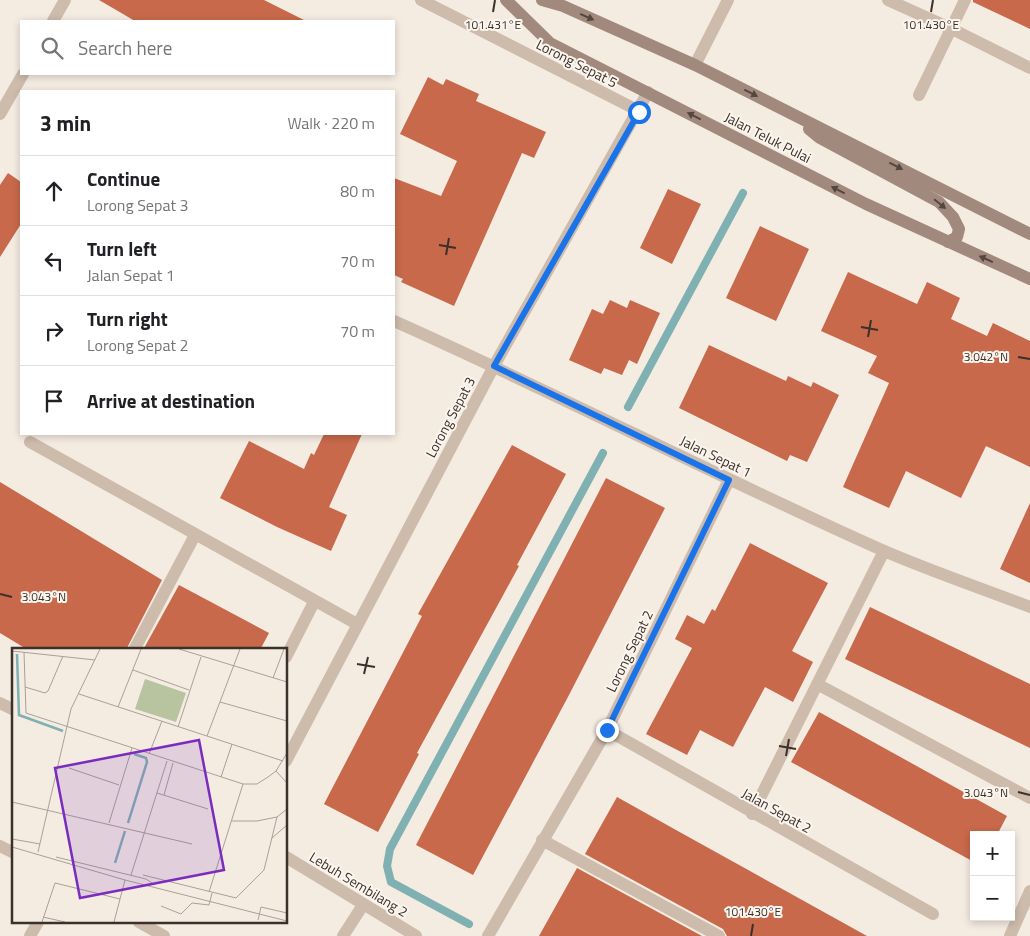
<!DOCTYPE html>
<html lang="en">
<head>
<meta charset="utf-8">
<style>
  :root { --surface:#fff; --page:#f2f2f2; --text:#202124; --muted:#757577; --line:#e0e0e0 }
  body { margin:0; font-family:"Titillium Web",sans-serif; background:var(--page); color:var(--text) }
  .controls { position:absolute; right:15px; bottom:15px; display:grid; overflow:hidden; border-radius:0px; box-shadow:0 2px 8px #0003 }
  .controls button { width:45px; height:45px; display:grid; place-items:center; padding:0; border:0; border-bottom:1px solid var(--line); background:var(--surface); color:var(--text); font:25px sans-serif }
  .stop { position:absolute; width:15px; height:15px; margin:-11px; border:4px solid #1a73e8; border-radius:50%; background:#fff }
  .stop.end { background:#1a73e8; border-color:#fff; box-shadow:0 1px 5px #0008 }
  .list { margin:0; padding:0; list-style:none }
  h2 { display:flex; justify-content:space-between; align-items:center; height:65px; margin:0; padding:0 20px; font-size:21px }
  h2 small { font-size:16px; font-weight:400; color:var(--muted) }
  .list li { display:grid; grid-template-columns:32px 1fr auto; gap:15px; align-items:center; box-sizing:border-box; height:70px; padding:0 20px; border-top:1px solid var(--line) }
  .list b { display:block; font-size:19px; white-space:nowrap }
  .list p { margin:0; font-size:16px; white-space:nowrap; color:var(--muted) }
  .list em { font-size:16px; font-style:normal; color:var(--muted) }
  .icon { flex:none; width:28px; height:28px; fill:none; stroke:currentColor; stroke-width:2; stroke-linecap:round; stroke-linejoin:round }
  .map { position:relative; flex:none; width:1030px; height:936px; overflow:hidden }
  .search { position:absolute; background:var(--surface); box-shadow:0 2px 8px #0003; left:20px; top:20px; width:375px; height:55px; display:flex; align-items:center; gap:12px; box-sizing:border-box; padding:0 18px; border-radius:0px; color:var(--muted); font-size:19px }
  .panel { position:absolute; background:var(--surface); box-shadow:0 2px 8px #0003; left:20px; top:90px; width:375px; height:345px; border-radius:0px }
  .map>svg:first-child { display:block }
</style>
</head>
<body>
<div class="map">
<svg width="1030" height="936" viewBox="0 0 1030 936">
  <rect width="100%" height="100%" fill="#f4ebe1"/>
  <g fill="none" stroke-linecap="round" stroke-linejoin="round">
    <path stroke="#7fb0b2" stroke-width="8" d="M628,407L743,193
      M469,924L391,882L387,866L390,849L603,453"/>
  </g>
  <path fill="#c8694b" d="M99,0H264L306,21H135Z
    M973,0H1030V29L973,2Z
    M428,77L443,85L446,79L479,94L476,101L546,132L534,158L522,153L454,306L401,282L403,279L394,275V178L441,196L457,161L400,134Z
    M8,173L21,182V224L0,257V185Z
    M668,189L701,204L672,264L640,248Z
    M760,226L809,249L776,321L726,298Z
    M848,272L917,304L927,282L960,298L951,319L987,336L993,323L1030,341V467L986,446L961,498L906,471L889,508L843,487L889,383L868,373L877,356L821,331Z
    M610,300L627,308L630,300L660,313L637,364L629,360L622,375L604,368L601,374L569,360L592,309L603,314Z
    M709,345L786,381L788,376L811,387L813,382L839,395L807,462L790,455L787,461L679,408Z
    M324,434H362L329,507L347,515L331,551L277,527L220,498L249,441L304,469L311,453L314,455Z
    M512,445L566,474L517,565L519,566L417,753L419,754L378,832L324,804L422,616L418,614Z
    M606,478L665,508L569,695L473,875L416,845Z
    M0,482L162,580L126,650H28L0,633Z
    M1030,503V583L1000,569Z
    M750,543L828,583L792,651L813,662L793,702L765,687L733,747L700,730L687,755L646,734L692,648L675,639L687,615L704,624L712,609L715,611Z
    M179,585L269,633L260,650H143Z
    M870,607L1030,684V748L845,659Z
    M819,712L1007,816L997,835H974V862L791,762Z
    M617,797L685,835L867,936H727L723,929L585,854Z
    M577,868L702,936H539Z"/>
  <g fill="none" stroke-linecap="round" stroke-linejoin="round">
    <path stroke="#cdbbac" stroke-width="12" d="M919,95L965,0
      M134,650L195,535
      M817,684L1030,798
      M752,814L884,551
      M542,840L719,936
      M0,846L14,853
      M139,922L164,936
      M30,936L38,922"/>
    <path stroke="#cdbbac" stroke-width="12" d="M421,0L639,111
      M888,0L952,29L1030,68
      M53,21L65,0
      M695,65L728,0
      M0,114L23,74
      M394,321C558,394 718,477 882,550C930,571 981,588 1030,607
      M30,442L357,624
      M286,657L314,602
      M0,703L14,710
      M607,730L933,914
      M286,761L494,366L648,92
      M286,857L416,936
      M343,936L363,905
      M488,936L607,730L729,480
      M1010,936L1030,891"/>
    <path stroke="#a18a7d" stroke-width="12" d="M506,0L550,43L866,204L1030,279
      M542,0L563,6L695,65L1030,234
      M809,129L820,138L939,202L953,217L959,229L957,237L948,242"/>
  </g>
  <defs><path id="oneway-solid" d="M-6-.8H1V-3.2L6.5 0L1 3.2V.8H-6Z" transform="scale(1.25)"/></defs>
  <g fill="#544640">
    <use href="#oneway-solid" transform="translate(587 17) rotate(24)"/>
    <use href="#oneway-solid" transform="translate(751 93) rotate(27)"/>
    <use href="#oneway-solid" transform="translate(694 116) rotate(-153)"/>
    <use href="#oneway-solid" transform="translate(896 166) rotate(27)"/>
    <use href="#oneway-solid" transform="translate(838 190) rotate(-153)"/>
    <use href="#oneway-solid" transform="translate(940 204) rotate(39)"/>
    <use href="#oneway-solid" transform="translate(986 259) rotate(-156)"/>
  </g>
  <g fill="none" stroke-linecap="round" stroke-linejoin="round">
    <path stroke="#1a73e8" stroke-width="6" d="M607,730L729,480L494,366L639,112"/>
  </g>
  <path fill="none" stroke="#3b302b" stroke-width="2" d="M493,12L495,0M931,12L933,0M439,245L456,248M446,255L449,238M861,327L878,330M868,337L871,320M1018,357L1030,359M0,594L12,597M357,664L375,667M364,674L368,657M779,746L796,749M786,756L789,739M1018,792L1030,795M751,936L753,924"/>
  <g text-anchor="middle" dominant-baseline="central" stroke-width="4" stroke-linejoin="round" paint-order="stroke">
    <g font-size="14" fill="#3b302b" stroke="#fbf5ee">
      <text transform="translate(577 63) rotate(27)">Lorong Sepat 5</text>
      <text transform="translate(768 137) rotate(27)">Jalan Teluk Pulai</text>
      <text transform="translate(450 417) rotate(-62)">Lorong Sepat 3</text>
      <text transform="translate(716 456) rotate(26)">Jalan Sepat 1</text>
      <text transform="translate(629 651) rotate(-64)">Lorong Sepat 2</text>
      <text transform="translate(777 810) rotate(29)">Jalan Sepat 2</text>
      <text transform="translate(359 884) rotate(31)">Lebuh Sembilang 2</text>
    </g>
  </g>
  <g transform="translate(12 648)">
    <rect width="275" height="275" fill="#f4ebe1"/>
    <path d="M133,31L174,45L164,74L123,61Z" fill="#b8c4a0"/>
    <path fill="none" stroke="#7fb0b2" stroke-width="2.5" d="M5,6L7,67L51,83M116,175L135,114L134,110L122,106M103,215L113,183"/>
    <path fill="none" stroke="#aaa098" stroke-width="1" d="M167,1L275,34M0,3L83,12M12,4L14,65L231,136H245L256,129L264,123L275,105M121,22L177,42M261,30L272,1M13,39L33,45L36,43L51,8M67,46L271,113M208,54L275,73M106,59L129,1M166,79L189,9M195,88L228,1M137,106L150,73M57,120L107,137M264,123L275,135M209,129L220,96M145,145L196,161M152,147L161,115M0,154L180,196M220,173H245L265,169L275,161M97,175L120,100M260,190L275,177M0,191L28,196M0,199L113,232L275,273M26,204L59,61L88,1M44,209L134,231L143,237M119,227L155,113M131,227L224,250L252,222L265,169M197,244L231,136M149,258L169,266M169,266L180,255L197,257L200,245M31,269L53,274M246,272L249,259L275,265M30,274L43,235L108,251M102,274L113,232"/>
    <path fill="#7b2cbf" fill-opacity="0.15" stroke="#7b2cbf" stroke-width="2.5" d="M187,92L212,222L68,250L43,120Z"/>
    <rect width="275" height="275" fill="none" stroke="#3b302b" stroke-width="2.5"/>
  </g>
  <g font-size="12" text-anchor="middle" fill="#3b302b" stroke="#fbf5ee" stroke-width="4" stroke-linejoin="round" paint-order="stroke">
    <text x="493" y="29">101.431°E</text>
    <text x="931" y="29">101.430°E</text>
    <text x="986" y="361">3.042°N</text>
    <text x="44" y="601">3.043°N</text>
    <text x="986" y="797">3.043°N</text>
    <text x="753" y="916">101.430°E</text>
  </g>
</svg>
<div class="controls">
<button>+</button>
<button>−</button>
</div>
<div class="stop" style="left:639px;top:112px"></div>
<div class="stop end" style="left:607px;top:730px"></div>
<div class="search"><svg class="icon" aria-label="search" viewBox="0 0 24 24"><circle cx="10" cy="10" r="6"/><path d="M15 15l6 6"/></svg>Search here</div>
<section class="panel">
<h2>3 min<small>Walk · 220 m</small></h2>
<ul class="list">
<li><svg class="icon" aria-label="ahead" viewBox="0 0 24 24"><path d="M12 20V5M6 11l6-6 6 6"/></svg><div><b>Continue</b><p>Lorong Sepat 3</p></div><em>80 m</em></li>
<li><svg class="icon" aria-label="left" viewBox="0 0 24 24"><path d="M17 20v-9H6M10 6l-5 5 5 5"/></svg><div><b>Turn left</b><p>Jalan Sepat 1</p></div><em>70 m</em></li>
<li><svg class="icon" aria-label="right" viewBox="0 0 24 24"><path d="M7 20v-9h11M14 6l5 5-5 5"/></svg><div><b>Turn right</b><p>Lorong Sepat 2</p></div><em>70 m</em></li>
<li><svg class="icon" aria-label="arrive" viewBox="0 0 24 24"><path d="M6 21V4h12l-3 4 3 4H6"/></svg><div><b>Arrive at destination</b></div></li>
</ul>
</section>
</div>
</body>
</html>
